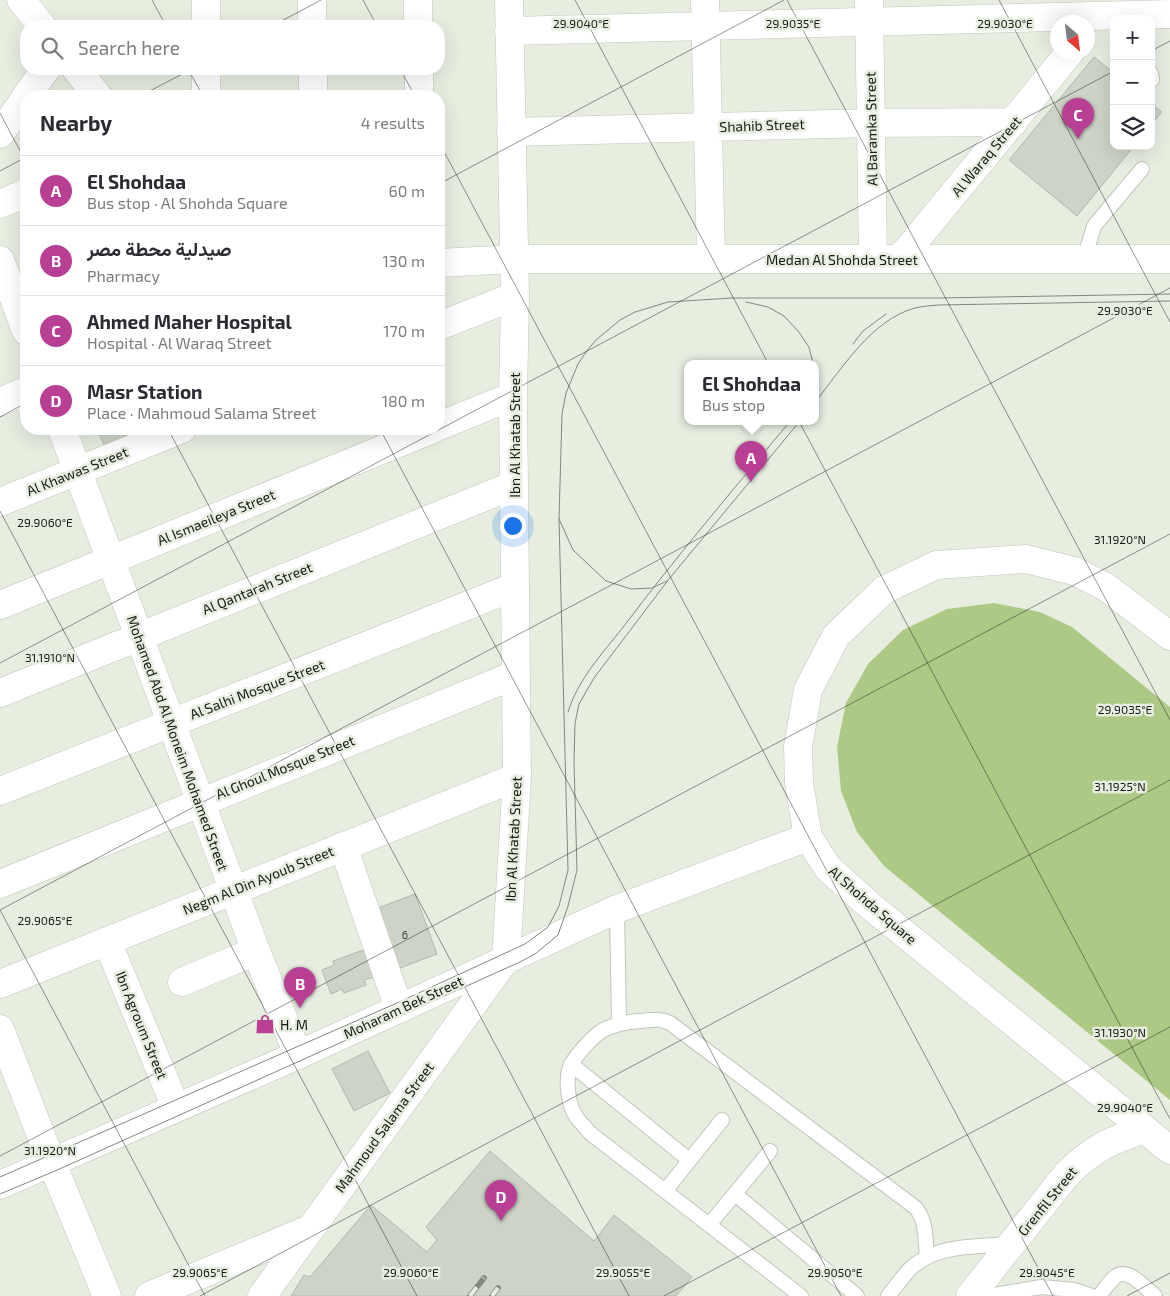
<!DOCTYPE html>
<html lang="en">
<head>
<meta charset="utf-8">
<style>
  :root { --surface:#fff; --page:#f2f2f3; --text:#2b2b33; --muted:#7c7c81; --line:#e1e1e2; --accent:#b83f94 }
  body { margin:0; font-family:"Exo 2",Vazirmatn,sans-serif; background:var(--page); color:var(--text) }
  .controls { position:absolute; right:15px; top:15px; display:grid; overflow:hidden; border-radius:10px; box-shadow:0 5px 20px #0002 }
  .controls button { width:45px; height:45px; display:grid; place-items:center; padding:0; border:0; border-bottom:1px solid var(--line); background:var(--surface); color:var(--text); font:25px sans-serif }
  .compass { position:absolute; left:1050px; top:15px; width:45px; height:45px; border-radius:50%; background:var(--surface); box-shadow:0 5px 20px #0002; rotate:152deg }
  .you { position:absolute; left:512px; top:525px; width:18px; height:18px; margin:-12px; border:4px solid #fff; border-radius:50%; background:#1a73e8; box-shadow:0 0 0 8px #1a73e833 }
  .badge { display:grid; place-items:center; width:32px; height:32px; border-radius:50%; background:var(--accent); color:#fff; font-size:16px; font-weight:700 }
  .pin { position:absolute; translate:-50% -41px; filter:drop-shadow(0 1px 2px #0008) }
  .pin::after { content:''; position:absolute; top:26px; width:18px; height:15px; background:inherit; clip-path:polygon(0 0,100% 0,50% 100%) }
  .popup { position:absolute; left:684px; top:360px; width:135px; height:65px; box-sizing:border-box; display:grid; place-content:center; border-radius:10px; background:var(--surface); filter:drop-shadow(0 1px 4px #0005); font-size:16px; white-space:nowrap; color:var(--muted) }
  .popup b { font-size:19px; color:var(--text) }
  .popup::after { content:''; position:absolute; left:50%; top:100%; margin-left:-10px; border:10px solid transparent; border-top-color:var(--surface) }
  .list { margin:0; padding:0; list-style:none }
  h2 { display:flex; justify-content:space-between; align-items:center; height:65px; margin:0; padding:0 20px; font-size:21px }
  h2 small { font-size:16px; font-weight:400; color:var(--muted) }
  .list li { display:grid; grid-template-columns:32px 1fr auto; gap:15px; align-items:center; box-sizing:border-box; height:70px; padding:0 20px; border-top:1px solid var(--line) }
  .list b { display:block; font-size:19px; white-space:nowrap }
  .list p { margin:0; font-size:16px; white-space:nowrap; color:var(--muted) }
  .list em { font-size:16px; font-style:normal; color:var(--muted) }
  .icon { flex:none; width:28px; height:28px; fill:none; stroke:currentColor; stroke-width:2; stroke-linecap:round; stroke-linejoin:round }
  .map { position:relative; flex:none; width:1170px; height:1296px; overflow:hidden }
  .search { position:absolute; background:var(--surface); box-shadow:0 5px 20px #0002; left:20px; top:20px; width:425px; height:55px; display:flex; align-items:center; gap:12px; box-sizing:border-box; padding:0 18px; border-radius:20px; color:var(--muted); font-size:19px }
  .panel { position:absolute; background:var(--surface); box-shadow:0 5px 20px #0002; left:20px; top:90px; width:425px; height:345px; border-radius:20px }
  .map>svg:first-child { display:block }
</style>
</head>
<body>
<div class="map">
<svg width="1170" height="1296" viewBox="0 0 1170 1296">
  <rect width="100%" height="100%" fill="#e7eee0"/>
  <path fill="#adc986" d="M994,603L1040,612L1072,627L1170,707V1100L884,866L857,832L841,791L837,747L846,703L868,664L903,630L947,609Z"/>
  <path fill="#cdd3c6" stroke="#b2b8ab" d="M1094,57L1114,73V146H1134L1077,216L1009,160Z
    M1151,104L1162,112L1151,125Z
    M97,429H123L133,450L111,460Z
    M415,894L437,954L392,971L370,911Z
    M366,949L377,976L364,980L366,985L344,993L342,989L331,994L322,970L334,965L333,961Z
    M368,1051L390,1093L354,1111L332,1069Z
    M490,1151L594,1241L614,1215L692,1277L676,1296H291L304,1275L310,1277L371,1205L427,1252L437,1240L426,1227Z"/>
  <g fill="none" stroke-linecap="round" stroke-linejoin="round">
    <defs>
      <path id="service" d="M1151,73L1152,80
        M1084,259L1094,226L1142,169
        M617,909L619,1023
        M571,1064L689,1160
        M665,1191L722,1120
        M735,1194L857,1296
        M709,1225L770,1151
        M801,1296L590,1133C586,1128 581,1123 577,1118C568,1106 564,1077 572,1063C577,1054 592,1038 600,1032C612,1024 626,1022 640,1021C651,1020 660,1018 670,1023L916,1208C927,1222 925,1240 927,1257
        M888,1296C896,1287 902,1277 910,1269C935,1244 976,1247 1009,1244
        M988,1296L1041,1287L1075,1290L1092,1296
        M1099,1296C1104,1290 1109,1282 1115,1277C1128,1266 1145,1288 1155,1296"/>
      <path id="minor" d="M21,0L42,26
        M206,0V26
        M312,0V26
        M418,0V26
        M705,0L711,259
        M869,0L873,259
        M509,31L1170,14
        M76,69L98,96
        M313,69V96
        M419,69V96
        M26,96L46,69
        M206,96V69
        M511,132L871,123L1014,122
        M0,134L26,97
        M0,204L26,193
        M900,259L1070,52
        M0,260L26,331
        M439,263L514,259H1170
        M439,326L515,296
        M0,402L26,391
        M439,426L513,396
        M62,429L256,951L298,1055
        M0,502L182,429
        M0,605L433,429
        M0,693L514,485
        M0,791L514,587
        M343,846L399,1009
        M0,884L515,675
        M107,941L176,1108
        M506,959L517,777L513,396L515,296L509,0
        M182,982L256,951
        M0,984L517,777
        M0,1029L49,1156L107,1296
        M149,1296L310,1229"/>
      <path id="tertiary" d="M262,1296L506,959"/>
      <path id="secondary" d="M1170,636L1106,587L1074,571L1026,559L936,565L884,590L836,636L808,690L798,747L799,783L808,837L828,868L868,904L1170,1150
        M0,1185L298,1055L617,909L808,837
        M970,1296L1067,1174C1092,1149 1111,1140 1143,1130"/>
    </defs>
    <use href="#service" stroke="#c0c6b9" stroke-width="16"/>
    <use href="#minor" stroke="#c0c6b9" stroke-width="29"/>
    <use href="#tertiary" stroke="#c0c6b9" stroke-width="29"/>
    <use href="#secondary" stroke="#c0c6b9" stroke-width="29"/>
    <use href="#service" stroke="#fff" stroke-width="14"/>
    <use href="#minor" stroke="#fff" stroke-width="28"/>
    <use href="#tertiary" stroke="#fff" stroke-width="28"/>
    <use href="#secondary" stroke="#fff" stroke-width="28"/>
    <path stroke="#82877d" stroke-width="1" d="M746,302L768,307L784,316L798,331L809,347L813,363
      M853,344L863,331L886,314
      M815,373V391
      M815,402C842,369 871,320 915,308C922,306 930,306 938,305L1170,301
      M667,581L652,588L631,589L606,581L573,550L559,519L562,414L566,393L578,364L586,352L596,340L620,320L635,312L668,302L732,298H938L1170,294
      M568,712C578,679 603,653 624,626C676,557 732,491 787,425
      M0,1177L397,1003L525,944L548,927L559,906L568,870L559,519
      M0,1194L55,1171L520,962L535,954L558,935L568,906L577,870L574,761L575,723L579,704L594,678L669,579L800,421"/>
    <defs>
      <path id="rail" d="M470,1296L484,1278
        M492,1296L498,1288"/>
    </defs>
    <use href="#rail" stroke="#82877d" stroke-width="5.5"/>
    <use href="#rail" stroke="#e7eee0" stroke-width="4" stroke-dasharray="11" stroke-linecap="butt"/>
  </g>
  <path fill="none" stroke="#171914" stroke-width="1" stroke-opacity="0.45" d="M152,0L166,26M363,0L377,26M575,0L1170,1119M787,0L1170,720M999,0L1170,322M272,26L321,0M1151,51L1170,41M188,69L203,96M400,69L415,96M140,96L192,69M0,113L26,162M439,142L1053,1296M0,171L26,157M439,184L784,0M0,417L26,403M168,429L629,1296M380,429L841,1296M0,511L417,1296M0,663L1114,71M0,910L205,1296M0,910L1170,288M0,1156L1170,534M200,1296L1170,780M664,1296L1170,1027M1127,1296L1170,1273"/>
  <defs>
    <symbol id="shop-bare" viewBox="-9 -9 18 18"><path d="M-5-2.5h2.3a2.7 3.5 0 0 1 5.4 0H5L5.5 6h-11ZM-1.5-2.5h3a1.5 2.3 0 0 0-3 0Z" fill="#b83f94" stroke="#e7eee0" stroke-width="2.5" paint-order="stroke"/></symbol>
  </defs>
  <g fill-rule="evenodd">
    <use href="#shop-bare" x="251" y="1010" width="28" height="28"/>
  </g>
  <g text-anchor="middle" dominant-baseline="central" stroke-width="5" stroke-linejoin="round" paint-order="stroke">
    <g font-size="11" fill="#444840">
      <text x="405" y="934">6</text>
    </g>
    <g font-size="14" fill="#171914" stroke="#e7eee0">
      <text transform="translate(762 125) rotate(-2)">Shahib Street</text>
      <text transform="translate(871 129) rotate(-91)">Al Baramka Street</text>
      <text transform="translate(986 156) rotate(-50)">Al Waraq Street</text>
      <text x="842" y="259">Medan Al Shohda Street</text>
      <text transform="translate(514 435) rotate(-90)">Ibn Al Khatab Street</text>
      <text transform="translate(77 471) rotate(-22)">Al Khawas Street</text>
      <text transform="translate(216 517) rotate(-22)">Al Ismaeileya Street</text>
      <text transform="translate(257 588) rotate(-22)">Al Qantarah Street</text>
      <text transform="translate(257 689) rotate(-21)">Al Salhi Mosque Street</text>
      <text transform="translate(178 743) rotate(70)">Mohamed Abd Al Moneim Mohamed Street</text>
      <text transform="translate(285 767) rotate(-22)">Al Ghoul Mosque Street</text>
      <text transform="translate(513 839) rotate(-87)">Ibn Al Khatab Street</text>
      <text transform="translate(258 880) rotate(-22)">Negm Al Din Ayoub Street</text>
      <text transform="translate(873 905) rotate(41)">Al Shohda Square</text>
      <text transform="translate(403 1007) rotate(-25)">Moharam Bek Street</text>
      <text transform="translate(142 1025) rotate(68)">Ibn Agroum Street</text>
      <text transform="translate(384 1127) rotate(-54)">Mahmoud Salama Street</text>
      <text transform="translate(1047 1201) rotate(-51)">Grenfil Street</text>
    </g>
    <g font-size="14" fill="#171914" stroke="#e7eee0" text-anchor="start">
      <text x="280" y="1024">H. M</text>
    </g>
  </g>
  <g font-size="12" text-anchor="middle" fill="#171914" stroke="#e7eee0" stroke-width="5" stroke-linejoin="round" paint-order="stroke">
    <text x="581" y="28">29.9040°E</text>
    <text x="793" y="28">29.9035°E</text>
    <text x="1005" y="28">29.9030°E</text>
    <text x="1125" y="315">29.9030°E</text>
    <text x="45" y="527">29.9060°E</text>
    <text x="1120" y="544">31.1920°N</text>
    <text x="50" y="662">31.1910°N</text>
    <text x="1125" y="714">29.9035°E</text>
    <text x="1120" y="791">31.1925°N</text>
    <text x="45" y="925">29.9065°E</text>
    <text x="1120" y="1037">31.1930°N</text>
    <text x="1125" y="1112">29.9040°E</text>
    <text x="50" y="1155">31.1920°N</text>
    <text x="200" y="1277">29.9065°E</text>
    <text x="411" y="1277">29.9060°E</text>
    <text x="623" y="1277">29.9055°E</text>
    <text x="835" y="1277">29.9050°E</text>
    <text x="1047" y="1277">29.9045°E</text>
  </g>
</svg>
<div class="controls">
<button>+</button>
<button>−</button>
<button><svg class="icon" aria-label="layers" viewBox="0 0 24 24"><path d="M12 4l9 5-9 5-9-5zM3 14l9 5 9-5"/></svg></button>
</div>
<svg class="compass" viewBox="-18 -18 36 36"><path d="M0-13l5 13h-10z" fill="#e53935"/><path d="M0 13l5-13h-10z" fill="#7c7c81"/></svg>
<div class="you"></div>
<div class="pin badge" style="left:751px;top:482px">A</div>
<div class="popup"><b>El Shohdaa</b>Bus stop</div>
<div class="pin badge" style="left:300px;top:1008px">B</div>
<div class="pin badge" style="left:1078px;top:139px">C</div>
<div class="pin badge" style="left:501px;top:1221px">D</div>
<div class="search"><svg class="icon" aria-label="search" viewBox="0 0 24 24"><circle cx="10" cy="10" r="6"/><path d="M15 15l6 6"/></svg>Search here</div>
<section class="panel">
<h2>Nearby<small>4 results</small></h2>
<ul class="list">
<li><span class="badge">A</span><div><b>El Shohdaa</b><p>Bus stop · Al Shohda Square</p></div><em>60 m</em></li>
<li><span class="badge">B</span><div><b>صيدلية محطة مصر</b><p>Pharmacy</p></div><em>130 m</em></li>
<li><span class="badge">C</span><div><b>Ahmed Maher Hospital</b><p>Hospital · Al Waraq Street</p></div><em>170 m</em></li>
<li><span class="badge">D</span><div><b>Masr Station</b><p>Place · Mahmoud Salama Street</p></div><em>180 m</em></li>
</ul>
</section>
</div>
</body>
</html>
